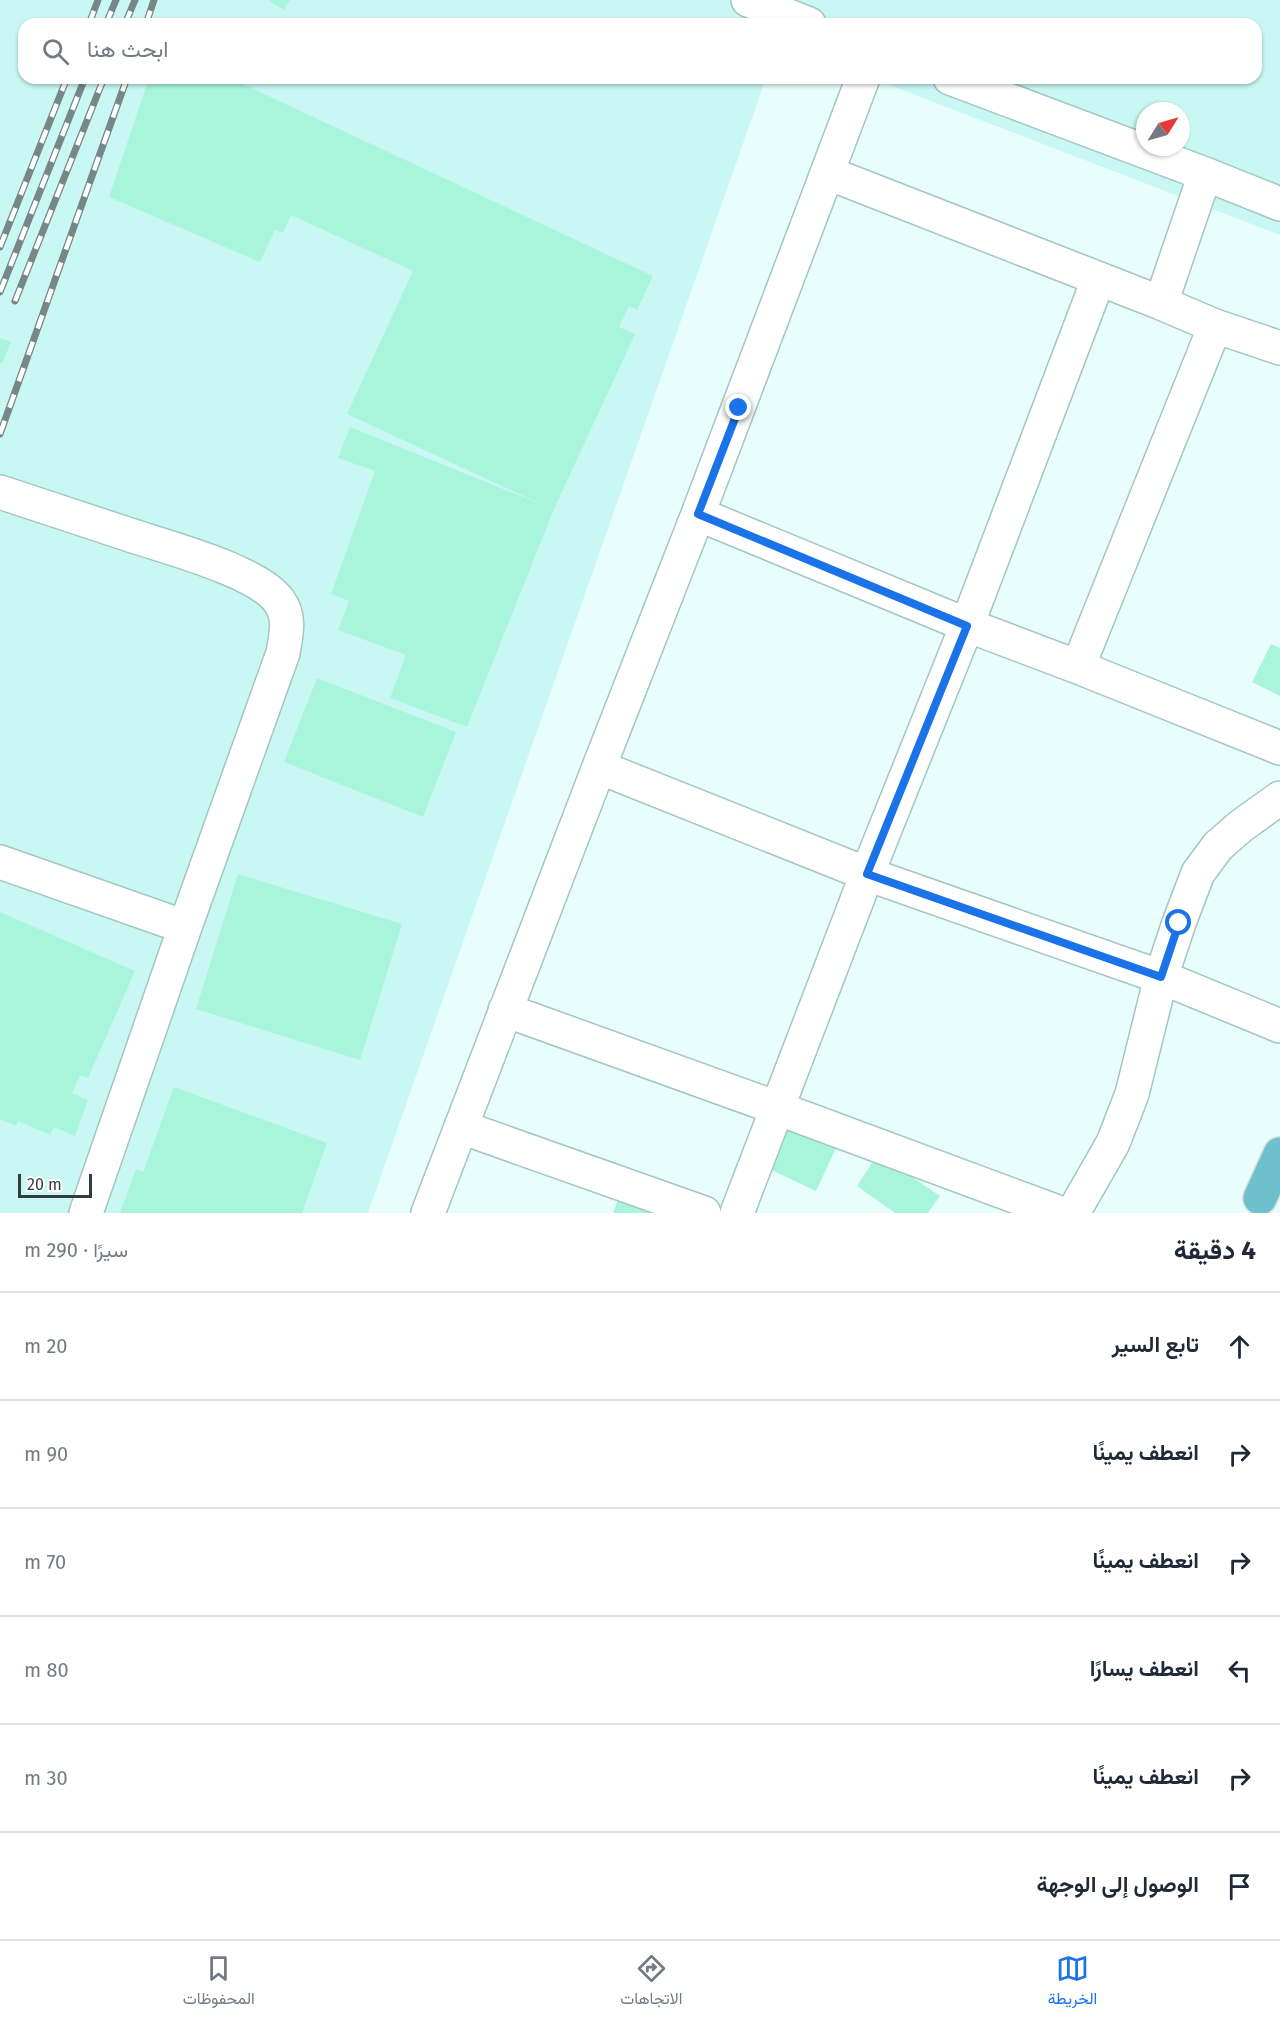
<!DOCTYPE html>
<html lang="ar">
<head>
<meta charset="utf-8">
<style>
  :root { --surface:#fff; --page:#f2f2f3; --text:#1f2937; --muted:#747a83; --line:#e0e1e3; --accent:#1a73e8 }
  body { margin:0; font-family:"Fira Sans",Vazirmatn,sans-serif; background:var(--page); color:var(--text); direction:rtl }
  .compass { position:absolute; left:1136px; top:102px; width:54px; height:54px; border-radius:50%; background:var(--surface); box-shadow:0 2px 4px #0004; rotate:53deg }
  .scale { position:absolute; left:18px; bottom:15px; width:74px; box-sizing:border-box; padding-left:6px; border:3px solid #303e3d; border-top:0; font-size:16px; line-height:21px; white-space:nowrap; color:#303e3d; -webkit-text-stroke:4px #fff; paint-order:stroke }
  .stop { position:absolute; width:18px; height:18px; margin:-14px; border:4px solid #1a73e8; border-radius:50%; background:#fff }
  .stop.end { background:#1a73e8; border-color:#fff; box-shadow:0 2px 6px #0008 }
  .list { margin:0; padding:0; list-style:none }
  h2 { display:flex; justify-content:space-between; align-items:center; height:78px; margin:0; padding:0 24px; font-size:26px }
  h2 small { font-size:20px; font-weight:400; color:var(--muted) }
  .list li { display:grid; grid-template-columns:39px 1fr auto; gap:18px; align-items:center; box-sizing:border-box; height:108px; padding:0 24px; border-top:2px solid var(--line) }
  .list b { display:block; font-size:22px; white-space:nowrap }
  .list em { font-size:20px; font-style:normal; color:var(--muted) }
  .icon { flex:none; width:33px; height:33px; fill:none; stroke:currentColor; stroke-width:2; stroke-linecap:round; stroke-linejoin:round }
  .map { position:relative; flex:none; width:1280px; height:1213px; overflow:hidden; direction:ltr }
  .search { position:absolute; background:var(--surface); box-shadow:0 2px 4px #0004; left:18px; right:18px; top:18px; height:66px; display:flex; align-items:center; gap:15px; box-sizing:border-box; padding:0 21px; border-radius:18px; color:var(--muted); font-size:22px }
  .sheet { height:726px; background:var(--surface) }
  nav { display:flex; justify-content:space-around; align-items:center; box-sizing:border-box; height:84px; border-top:2px solid var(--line); background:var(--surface); font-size:16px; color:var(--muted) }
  nav a { display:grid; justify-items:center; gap:3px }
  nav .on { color:var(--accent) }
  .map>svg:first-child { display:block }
</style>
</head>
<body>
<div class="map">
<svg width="1280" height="1213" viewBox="0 0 1280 1213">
  <rect width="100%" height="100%" fill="#e8fefc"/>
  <path fill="#c9f7f4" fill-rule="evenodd" d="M0,0H1280V235L871,78H1256V24H24V78H766L368,1213H0ZM1145,111H1181V147H1145Z"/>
  <path fill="#a9f5db" d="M268,0H290L284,10Z
    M149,78H230L653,276L637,310L629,306L619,327L635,334L554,509L467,727L390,698L406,655L338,630L349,601L331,594L375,471L338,458L350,427L543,505L347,414L413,271L291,215L283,233L275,230L260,262L109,197Z
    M0,338L11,342L2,364L0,363Z
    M1271,644L1280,648V696L1252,682Z
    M317,678L456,732L423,817L284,762Z
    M238,874L402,924L360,1060L196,1009Z
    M0,912L135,971L88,1078L80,1075L72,1093L88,1100L75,1136L54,1127L50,1135L18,1121L16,1126L0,1119Z
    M174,1087L327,1143L302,1213H120L136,1169L143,1172Z
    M786,1123L837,1146L816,1191L765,1167Z
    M878,1154L940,1196L928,1213H895L857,1186Z
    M619,1197L684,1213H613Z"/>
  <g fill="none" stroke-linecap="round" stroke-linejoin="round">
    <defs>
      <path id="minor" d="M748,0L809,24
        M950,78L1205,174L1280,204
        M828,173L1161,303L1215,326L1280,348
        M1161,303L1205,174
        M0,492C43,506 87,521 130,535C166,547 258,571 279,601C291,617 286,635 283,653L185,927L86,1213
        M698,514L967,625L1078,667L1280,748
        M1078,667L1215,326
        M599,767L867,874L1161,977L1280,1026
        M0,862L185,927
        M505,1010L777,1108L1060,1213
        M461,1127L704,1213
        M428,1213L599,767L698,514L863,78
        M737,1213L867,874L967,625L1098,280
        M1073,1213L1113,1143L1132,1094L1161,977L1179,923L1198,873L1218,846L1241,826L1280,798"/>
      <path id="major" d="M1260,1198L1280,1154"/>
    </defs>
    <use href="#minor" stroke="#a3c6c3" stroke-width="36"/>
    <use href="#major" stroke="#dadcdc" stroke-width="36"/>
    <use href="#minor" stroke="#fff" stroke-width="33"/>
    <use href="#major" stroke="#6dc1cc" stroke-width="33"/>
    <defs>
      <path id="rail" d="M89,24L98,0
        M106,24L116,0
        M125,24L135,0
        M146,24L154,0
        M0,247L67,78
        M0,292L85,78
        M15,301L104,78
        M0,434L127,78"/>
    </defs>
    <use href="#rail" stroke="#768786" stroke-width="7"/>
    <use href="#rail" stroke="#fff" stroke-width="4.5" stroke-dasharray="14" stroke-linecap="butt"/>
  </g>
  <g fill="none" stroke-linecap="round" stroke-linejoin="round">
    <path stroke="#1a73e8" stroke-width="8" d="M739,408L698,514L967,626L867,874L1161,977L1179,923"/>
  </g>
</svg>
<svg class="compass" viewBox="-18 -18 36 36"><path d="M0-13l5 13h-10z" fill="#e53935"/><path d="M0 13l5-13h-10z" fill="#747a83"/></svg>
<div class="scale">20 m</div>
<div class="stop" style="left:1179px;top:923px"></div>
<div class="stop end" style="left:739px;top:408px"></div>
<div class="search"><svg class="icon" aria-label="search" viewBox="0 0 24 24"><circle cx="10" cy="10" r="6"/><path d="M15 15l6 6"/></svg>ابحث هنا</div>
</div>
<section class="sheet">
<h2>4 دقيقة<small>سيرًا · 290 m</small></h2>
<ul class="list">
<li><svg class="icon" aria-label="ahead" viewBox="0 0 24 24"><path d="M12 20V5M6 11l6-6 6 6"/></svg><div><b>تابع السير</b></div><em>20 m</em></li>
<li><svg class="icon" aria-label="right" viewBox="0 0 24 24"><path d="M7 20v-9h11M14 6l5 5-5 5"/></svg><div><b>انعطف يمينًا</b></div><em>90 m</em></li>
<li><svg class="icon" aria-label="right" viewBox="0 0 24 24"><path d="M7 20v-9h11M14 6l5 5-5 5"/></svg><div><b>انعطف يمينًا</b></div><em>70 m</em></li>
<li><svg class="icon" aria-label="left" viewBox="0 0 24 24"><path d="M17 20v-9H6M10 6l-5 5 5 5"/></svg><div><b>انعطف يسارًا</b></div><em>80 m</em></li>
<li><svg class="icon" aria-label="right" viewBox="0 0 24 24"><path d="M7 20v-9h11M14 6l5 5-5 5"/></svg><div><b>انعطف يمينًا</b></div><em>30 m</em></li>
<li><svg class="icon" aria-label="arrive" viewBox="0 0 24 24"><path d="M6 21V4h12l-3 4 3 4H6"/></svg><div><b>الوصول إلى الوجهة</b></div></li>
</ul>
</section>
<nav>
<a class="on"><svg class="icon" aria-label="map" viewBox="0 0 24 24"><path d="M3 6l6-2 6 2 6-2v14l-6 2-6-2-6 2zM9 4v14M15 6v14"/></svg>الخريطة</a>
<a><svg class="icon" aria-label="directions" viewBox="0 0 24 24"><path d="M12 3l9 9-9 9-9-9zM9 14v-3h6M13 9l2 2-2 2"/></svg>الاتجاهات</a>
<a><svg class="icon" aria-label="saved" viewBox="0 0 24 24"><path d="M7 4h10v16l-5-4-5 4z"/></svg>المحفوظات</a>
</nav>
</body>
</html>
